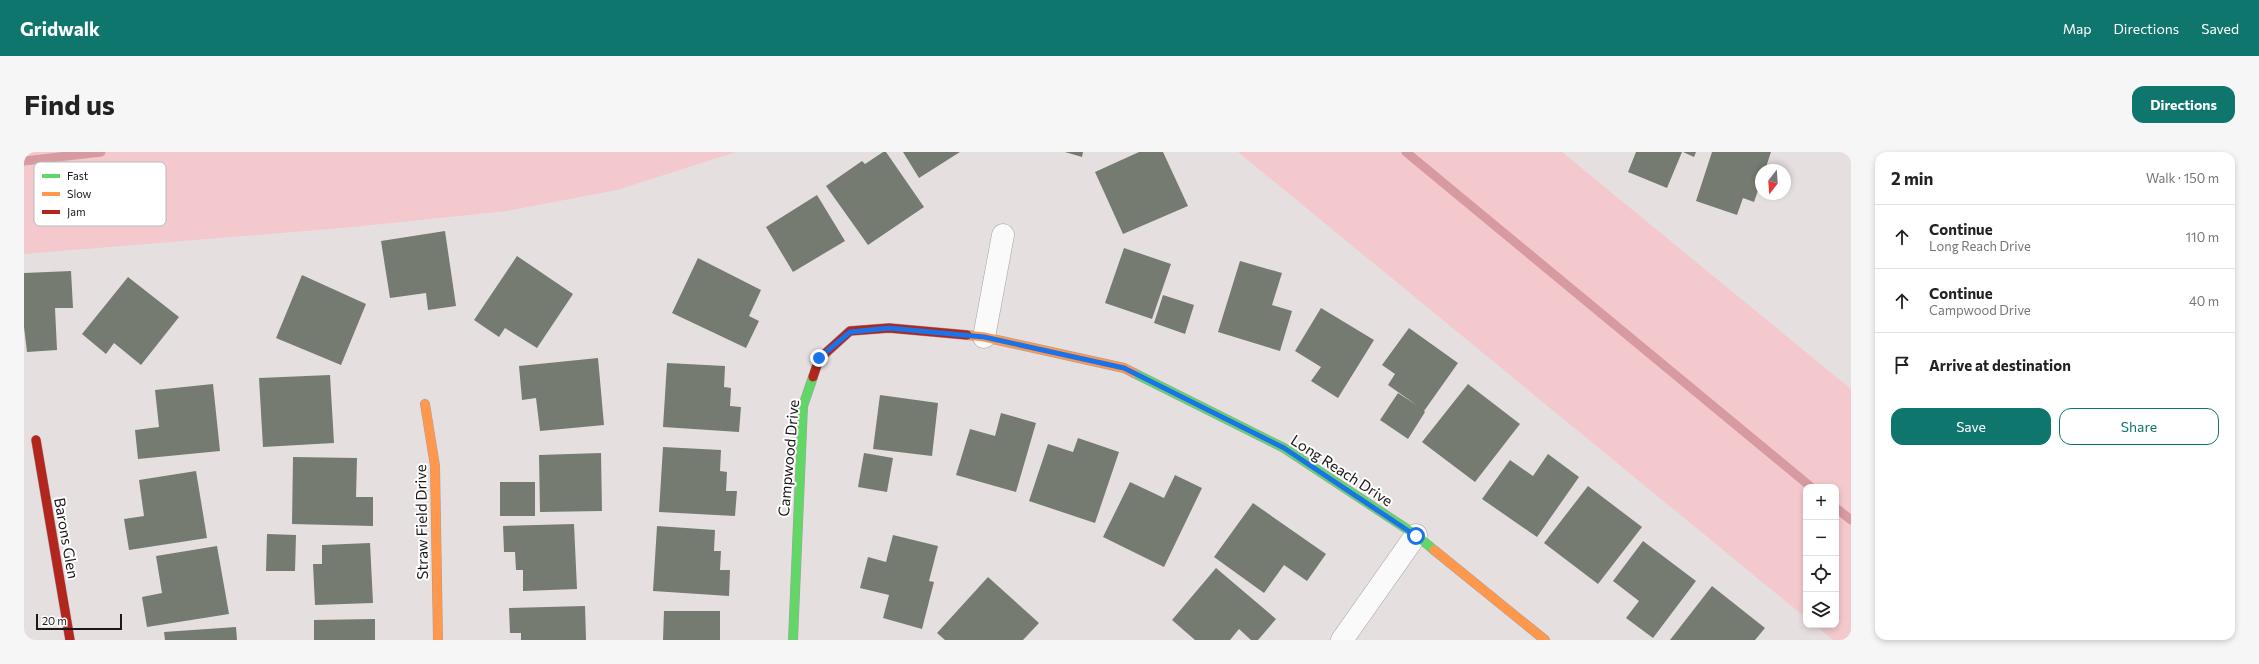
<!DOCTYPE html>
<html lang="en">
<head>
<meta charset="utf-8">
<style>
  :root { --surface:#fff; --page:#f6f6f6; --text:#222; --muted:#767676; --line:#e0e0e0; --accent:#0f766e }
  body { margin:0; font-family:Commissioner,sans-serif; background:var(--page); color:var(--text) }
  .controls { position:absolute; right:12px; bottom:12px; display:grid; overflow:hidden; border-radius:8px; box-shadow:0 2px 6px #0003 }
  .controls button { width:36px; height:36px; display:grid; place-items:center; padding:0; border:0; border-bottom:1px solid var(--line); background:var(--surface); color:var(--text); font:20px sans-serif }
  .compass { position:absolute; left:1731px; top:12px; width:36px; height:36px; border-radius:50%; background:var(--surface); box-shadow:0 2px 6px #0003; rotate:197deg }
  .scale { position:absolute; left:12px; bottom:10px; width:86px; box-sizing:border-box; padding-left:4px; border:2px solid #1c1718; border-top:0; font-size:11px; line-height:14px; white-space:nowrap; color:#1c1718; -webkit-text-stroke:3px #fff; paint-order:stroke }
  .stop { position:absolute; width:12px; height:12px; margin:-9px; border:3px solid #1a73e8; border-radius:50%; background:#fff }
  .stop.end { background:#1a73e8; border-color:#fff; box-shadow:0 1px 4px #0008 }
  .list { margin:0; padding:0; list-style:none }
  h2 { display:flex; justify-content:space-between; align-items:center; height:52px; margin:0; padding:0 16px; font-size:17px }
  h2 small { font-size:13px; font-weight:400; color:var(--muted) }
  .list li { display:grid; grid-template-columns:26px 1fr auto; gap:12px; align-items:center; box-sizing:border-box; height:64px; padding:0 16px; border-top:1px solid var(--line) }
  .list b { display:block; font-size:15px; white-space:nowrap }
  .list p { margin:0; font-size:13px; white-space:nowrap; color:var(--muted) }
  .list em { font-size:13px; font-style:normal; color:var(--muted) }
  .actions { display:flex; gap:8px; padding:12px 16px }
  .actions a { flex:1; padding:9px 0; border:1px solid var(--accent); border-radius:12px; text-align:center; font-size:14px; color:var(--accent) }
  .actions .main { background:var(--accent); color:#fff }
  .icon { flex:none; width:22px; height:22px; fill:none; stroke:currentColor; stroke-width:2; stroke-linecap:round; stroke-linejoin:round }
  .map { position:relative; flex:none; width:1827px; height:488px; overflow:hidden; border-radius:12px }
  header { display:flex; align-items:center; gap:24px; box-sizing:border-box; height:56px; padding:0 20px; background:var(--accent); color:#fff }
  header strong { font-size:19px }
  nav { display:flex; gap:22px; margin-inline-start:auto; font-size:14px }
  .intro { display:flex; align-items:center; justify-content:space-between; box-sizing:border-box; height:96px; padding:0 24px }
  h1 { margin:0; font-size:28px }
  .button { padding:10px 18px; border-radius:12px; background:var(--accent); color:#fff; font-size:14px; font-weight:700 }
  main { display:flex; gap:24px; padding:0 24px }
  aside { flex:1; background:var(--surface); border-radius:12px; box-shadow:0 2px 6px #0003 }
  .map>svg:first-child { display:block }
</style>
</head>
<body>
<header>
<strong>Gridwalk</strong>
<nav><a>Map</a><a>Directions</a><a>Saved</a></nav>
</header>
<div class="intro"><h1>Find us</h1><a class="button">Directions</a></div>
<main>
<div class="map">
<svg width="1827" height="488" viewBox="0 0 1827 488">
  <rect width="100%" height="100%" fill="#e6dfe0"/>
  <path fill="#f3c9cd" d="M0,0H712L593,38L483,59L319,76L0,102Z
    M1214,0H1538L1827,237V488H1809L1791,473H1812V335H1782V466Z"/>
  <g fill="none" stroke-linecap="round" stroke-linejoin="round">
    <path stroke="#d69aa0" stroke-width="9" d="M1382,0L1787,335
      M0,9L77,0
      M1812,356L1827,368"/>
  </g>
  <path fill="#757b70" d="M859,0H862L900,55L844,93L802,34L838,9L841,12Z
    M879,0H936L895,26Z
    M1041,0H1059L1058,5Z
    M1115,0H1139L1164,54L1099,82L1071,20Z
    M1612,0H1658L1643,36L1604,20Z
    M1659,0H1672L1670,5Z
    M1688,0H1747L1741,18H1737V30L1730,50L1719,46L1713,63L1672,49Z
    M793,43L821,89L769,120L742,75Z
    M421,79L432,154L404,158L402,141L366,146L357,89Z
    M1100,96L1147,112L1128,167L1081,151Z
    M493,104L549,142L513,196L481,176L475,185L450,168Z
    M674,106L737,138L725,164L735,169L722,196L648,161Z
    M1216,109L1258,121L1248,153L1268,159L1256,199L1194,180Z
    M47,119L49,156H31L33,198L3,200L0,175V121Z
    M278,123L342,152L317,213L252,186Z
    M104,125L155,165L117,213L90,191L82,202L58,182Z
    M1139,143L1170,153L1161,182L1130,171Z
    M1297,156L1350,188L1314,246L1287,229L1297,215L1271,199Z
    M1385,176L1434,211L1400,259L1401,260L1384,287L1356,268L1374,241L1394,254L1364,233L1371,222L1358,213Z
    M574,206L580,273L516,279L512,246L498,248L495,214Z
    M643,211L701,214L700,235L707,236L706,254L717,255L715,280L639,275Z
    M306,223L310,291L239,295L235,226Z
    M189,232L196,299L114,307L111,278L135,275L131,238Z
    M1444,232L1496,272L1451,330L1398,290Z
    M856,243L914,251L908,304L849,297Z
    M977,261L1012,271L992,340L932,323L946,277L971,284Z
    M1054,286L1095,300L1071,371L1005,349L1024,292L1049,300Z
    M639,295L697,298L696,319L703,320L702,339H713L711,364L635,360Z
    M577,301L578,359L516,360L515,303Z
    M840,301L869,306L863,340L834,335Z
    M1524,302L1555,325L1513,385L1458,347L1486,308L1509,324Z
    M269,305L333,306L332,345H349V374L268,372Z
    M172,319L183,386L105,398L100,367L120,364L115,328Z
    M1151,323L1178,336L1140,415L1079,385L1106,330L1140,346Z
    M476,330H511V364H476Z
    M1564,334L1618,375L1574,432L1520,391Z
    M1229,351L1302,402L1283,429L1260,413L1240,441L1190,405Z
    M550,372L553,437L499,439V418H492L491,400H480L479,374Z
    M633,374L691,378L690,399H697L696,418H706L705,444L629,439Z
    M243,382L272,383L271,419H242Z
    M869,383L914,394L905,429L910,430L898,477L859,466L865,443L836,436L844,405L862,410Z
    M1619,389L1672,429L1629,486L1602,466L1615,449L1589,429Z
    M346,391L349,451L291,453L289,412H298V393Z
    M193,394L205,462L123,475L118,445L138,441L132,404Z
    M1192,416L1252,467L1234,488H1227L1215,477L1206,488H1171L1148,468Z
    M964,425L1015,471L999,488H921L913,481Z
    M1688,434L1741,476L1731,488H1646Z
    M561,454L562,488H497V481H486L485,456Z
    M640,459H696V488H639Z
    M351,467V488H290V468Z
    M212,475L213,488H141L140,480Z"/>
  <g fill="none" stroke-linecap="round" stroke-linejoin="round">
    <defs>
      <path id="street" d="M960,185L979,83
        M1318,488L1392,383"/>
      <path id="fast" d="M1110,221L1260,296L1392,383L1410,398
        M769,488L779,254L789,225"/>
      <path id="slow" d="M943,183L960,185L1100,216L1110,221
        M401,252L411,314L414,488
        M1410,398L1521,488"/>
      <path id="jam" d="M789,225L795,207L826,179L865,176L943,183
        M12,288L46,488"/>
    </defs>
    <use href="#street" stroke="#a49fa0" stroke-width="23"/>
    <use href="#fast" stroke="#a49fa0" stroke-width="10"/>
    <use href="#slow" stroke="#a49fa0" stroke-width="10"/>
    <use href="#jam" stroke="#a49fa0" stroke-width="10"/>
    <use href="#street" stroke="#fbfafa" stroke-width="22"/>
    <use href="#fast" stroke="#63d668" stroke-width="9"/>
    <use href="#slow" stroke="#ff974d" stroke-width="9"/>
    <use href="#jam" stroke="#b3261e" stroke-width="9"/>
  </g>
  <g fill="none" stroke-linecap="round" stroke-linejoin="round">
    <path stroke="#1a73e8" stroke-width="5" d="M795,206L826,180L865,176L960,185L1100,216L1260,296L1392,384"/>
  </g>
  <g text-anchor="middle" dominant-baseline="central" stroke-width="4" stroke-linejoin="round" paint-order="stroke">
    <g font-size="15" fill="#1c1718" stroke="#fff">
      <text transform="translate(764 306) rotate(-85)">Campwood Drive</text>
      <text transform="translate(1318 318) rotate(33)">Long Reach Drive</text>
      <text transform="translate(397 370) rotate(-91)">Straw Field Drive</text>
      <text transform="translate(43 386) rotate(80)">Barons Glen</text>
    </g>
  </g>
  <rect x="10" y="10" width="132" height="64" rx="6" fill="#fff" stroke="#bbb9ba" stroke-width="1"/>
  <rect x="18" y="22" width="18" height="4" fill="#63d668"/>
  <rect x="18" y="40" width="18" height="4" fill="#ff974d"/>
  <rect x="18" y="58" width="18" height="4" fill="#b3261e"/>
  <g font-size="11" fill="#1c1718">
    <text x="43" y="28">Fast</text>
    <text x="43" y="46">Slow</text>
    <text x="43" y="64">Jam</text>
  </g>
</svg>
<div class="controls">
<button>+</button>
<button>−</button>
<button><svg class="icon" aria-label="locate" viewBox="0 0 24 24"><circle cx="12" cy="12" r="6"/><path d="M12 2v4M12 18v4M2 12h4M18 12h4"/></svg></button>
<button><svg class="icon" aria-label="layers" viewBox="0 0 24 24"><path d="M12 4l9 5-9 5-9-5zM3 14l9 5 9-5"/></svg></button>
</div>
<svg class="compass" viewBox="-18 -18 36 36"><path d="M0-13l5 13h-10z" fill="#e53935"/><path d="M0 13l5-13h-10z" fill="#767676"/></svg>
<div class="scale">20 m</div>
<div class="stop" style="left:1392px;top:384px"></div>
<div class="stop end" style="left:795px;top:206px"></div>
</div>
<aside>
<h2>2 min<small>Walk · 150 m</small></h2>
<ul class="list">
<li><svg class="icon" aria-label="ahead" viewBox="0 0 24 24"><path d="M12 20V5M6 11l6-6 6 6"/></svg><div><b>Continue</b><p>Long Reach Drive</p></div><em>110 m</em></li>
<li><svg class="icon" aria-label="ahead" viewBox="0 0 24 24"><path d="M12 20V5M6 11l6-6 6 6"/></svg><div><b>Continue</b><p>Campwood Drive</p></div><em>40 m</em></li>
<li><svg class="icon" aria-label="arrive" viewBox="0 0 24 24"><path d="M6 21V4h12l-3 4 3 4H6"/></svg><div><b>Arrive at destination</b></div></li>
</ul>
<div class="actions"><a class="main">Save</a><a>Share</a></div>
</aside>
</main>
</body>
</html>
